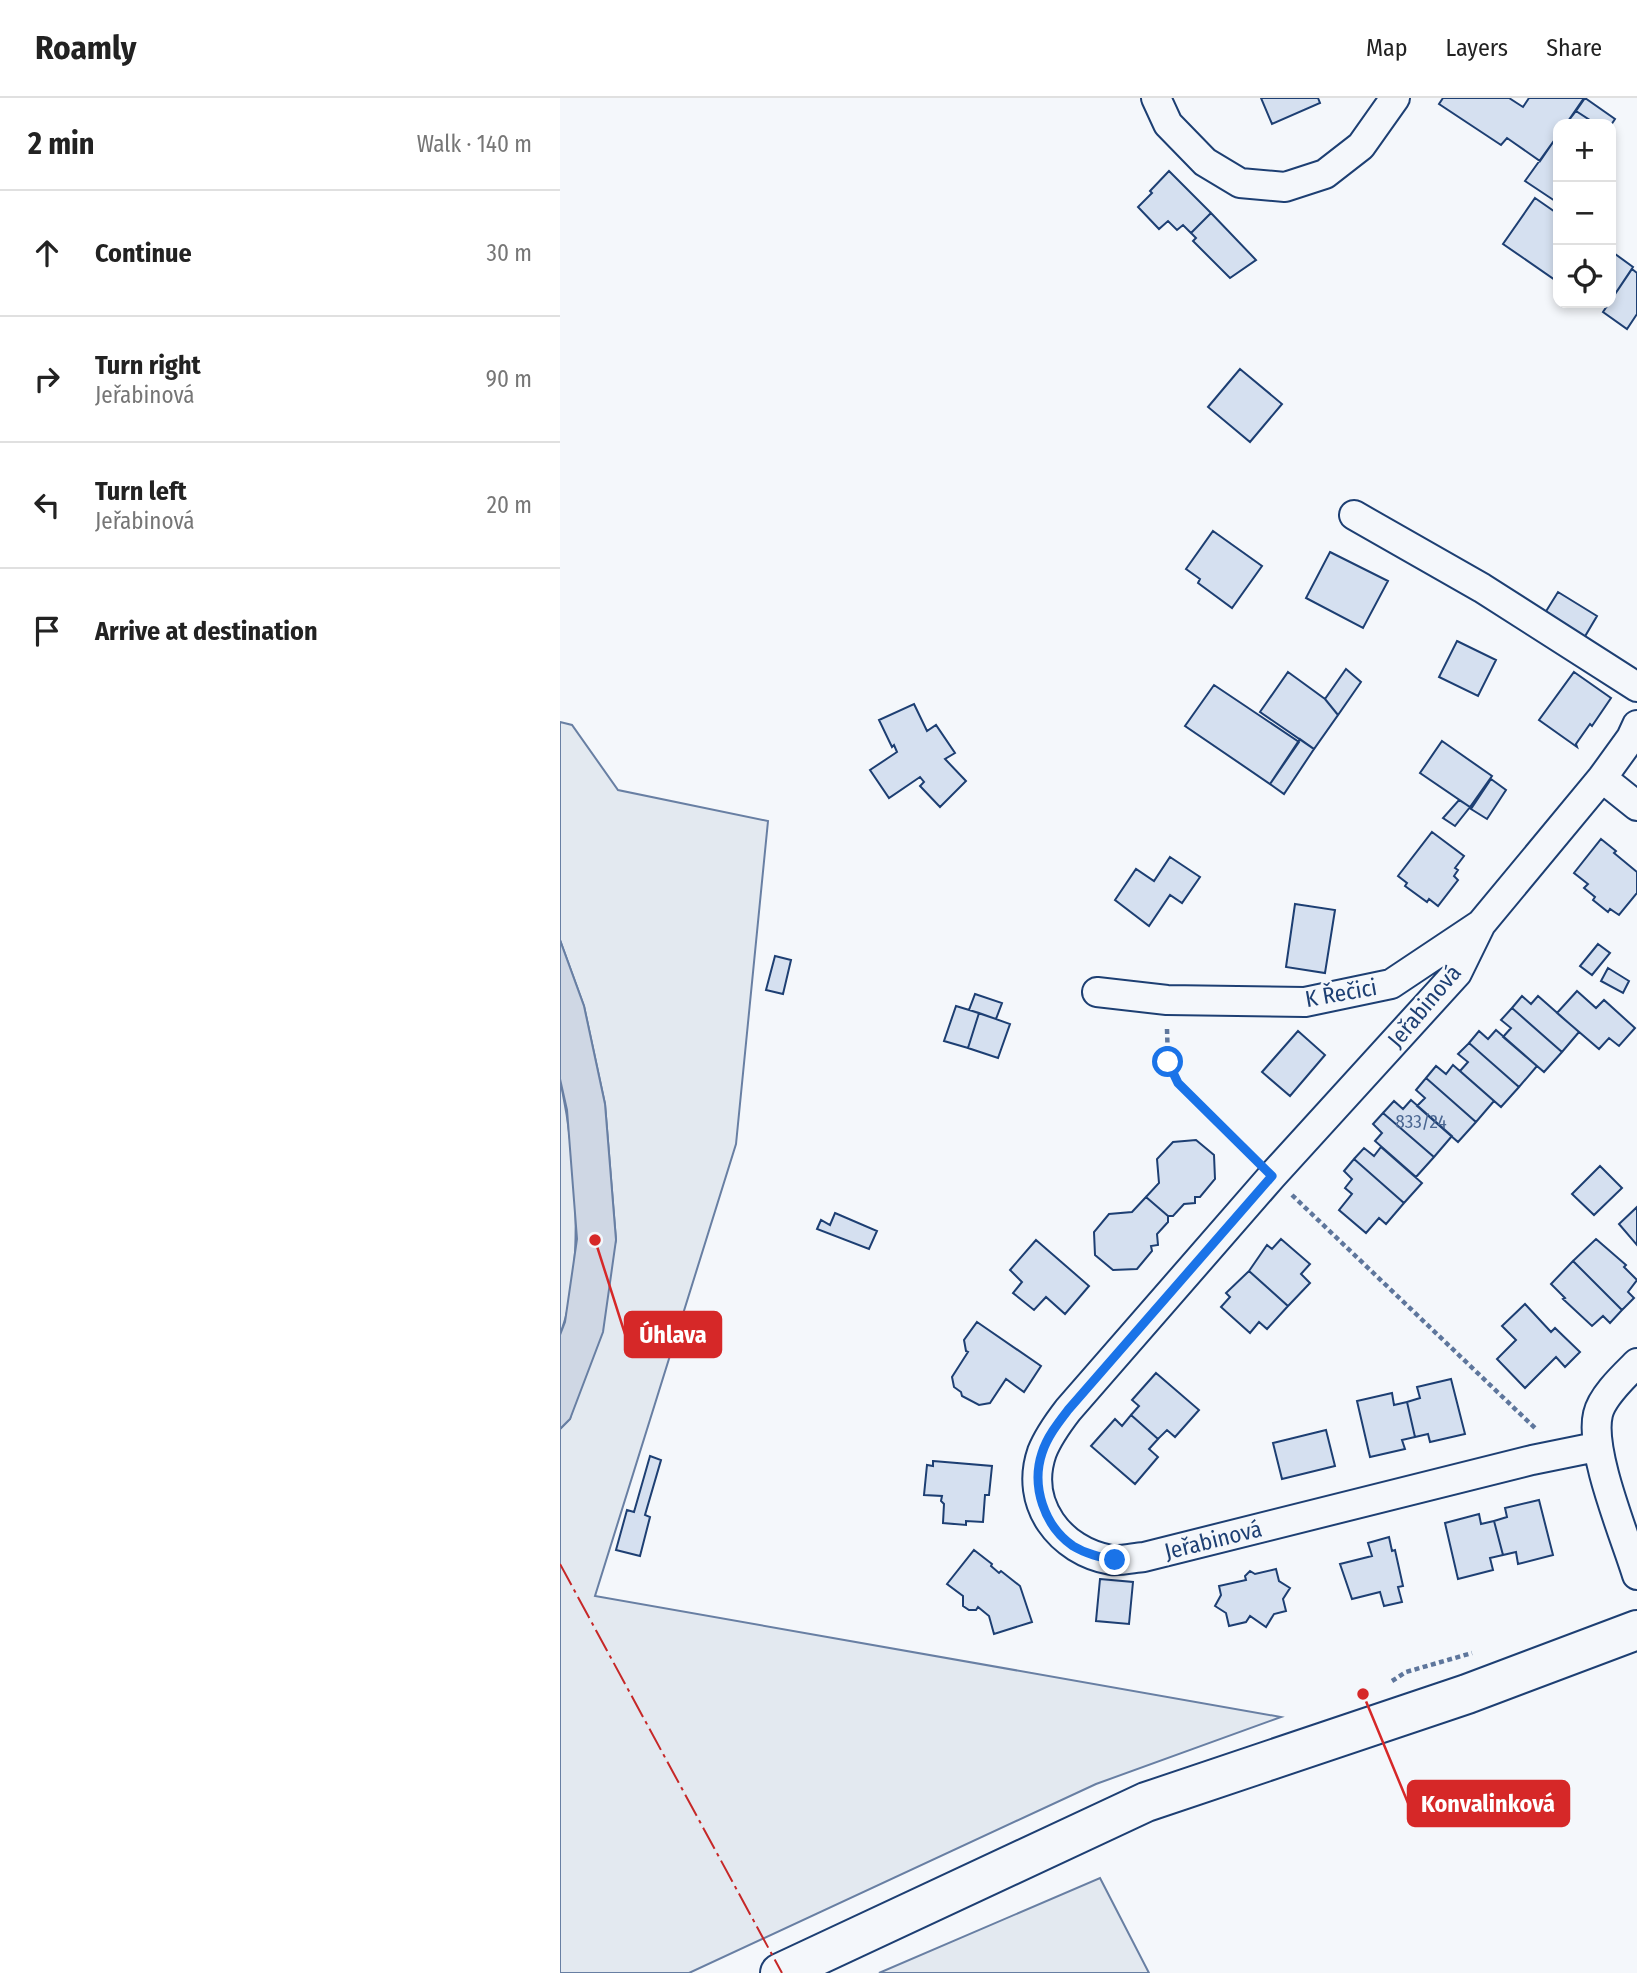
<!DOCTYPE html>
<html lang="en">
<head>
<meta charset="utf-8">
<style>
  :root { --surface:#fff; --page:#f6f6f6; --text:#222; --muted:#767676; --line:#e0e0e0 }
  body { margin:0; font-family:"Fira Sans Condensed",sans-serif; background:var(--page); color:var(--text) }
  .controls { position:absolute; right:21px; top:21px; display:grid; overflow:hidden; border-radius:14px; box-shadow:0 4px 10px #0003 }
  .controls button { width:63px; height:63px; display:grid; place-items:center; padding:0; border:0; border-bottom:2px solid var(--line); background:var(--surface); color:var(--text); font:35px sans-serif }
  .stop { position:absolute; width:21px; height:21px; margin:-16px; border:5px solid #1a73e8; border-radius:50%; background:#fff }
  .stop.end { background:#1a73e8; border-color:#fff; box-shadow:0 2px 7px #0008 }
  .list { margin:0; padding:0; list-style:none }
  h2 { display:flex; justify-content:space-between; align-items:center; height:91px; margin:0; padding:0 28px; font-size:30px }
  h2 small { font-size:23px; font-weight:400; color:var(--muted) }
  .list li { display:grid; grid-template-columns:46px 1fr auto; gap:21px; align-items:center; box-sizing:border-box; height:126px; padding:0 28px; border-top:2px solid var(--line) }
  .list b { display:block; font-size:26px; white-space:nowrap }
  .list p { margin:0; font-size:23px; white-space:nowrap; color:var(--muted) }
  .list em { font-size:23px; font-style:normal; color:var(--muted) }
  .icon { flex:none; width:38px; height:38px; fill:none; stroke:currentColor; stroke-width:2; stroke-linecap:round; stroke-linejoin:round }
  .map { position:relative; flex:none; width:1077px; height:1875px; overflow:hidden }
  header { display:flex; align-items:center; gap:42px; box-sizing:border-box; height:98px; padding:0 35px; background:var(--surface); border-bottom:2px solid var(--line) }
  header strong { font-size:33px }
  nav { display:flex; gap:38px; margin-inline-start:auto; font-size:24px }
  main { display:flex }
  aside { flex:1; background:var(--surface) }
  .map>svg:first-child { display:block }
</style>
</head>
<body>
<header>
<strong>Roamly</strong>
<nav><a>Map</a><a>Layers</a><a>Share</a></nav>
</header>
<main>
<aside>
<h2>2 min<small>Walk · 140 m</small></h2>
<ul class="list">
<li><svg class="icon" aria-label="ahead" viewBox="0 0 24 24"><path d="M12 20V5M6 11l6-6 6 6"/></svg><div><b>Continue</b></div><em>30 m</em></li>
<li><svg class="icon" aria-label="right" viewBox="0 0 24 24"><path d="M7 20v-9h11M14 6l5 5-5 5"/></svg><div><b>Turn right</b><p>Jeřabinová</p></div><em>90 m</em></li>
<li><svg class="icon" aria-label="left" viewBox="0 0 24 24"><path d="M17 20v-9H6M10 6l-5 5 5 5"/></svg><div><b>Turn left</b><p>Jeřabinová</p></div><em>20 m</em></li>
<li><svg class="icon" aria-label="arrive" viewBox="0 0 24 24"><path d="M6 21V4h12l-3 4 3 4H6"/></svg><div><b>Arrive at destination</b></div></li>
</ul>
</aside>
<div class="map">
<svg width="1077" height="1875" viewBox="0 0 1077 1875">
  <rect width="100%" height="100%" fill="#f4f7fb"/>
  <path fill="#e3e9f0" stroke="#687fa3" stroke-width="2" d="M0,624L12,627L58,692L208,723L176,1046L35,1498L721,1619L536,1686L129,1875H0V1331L10,1321L56,1142L45,1006L24,908L0,842Z
    M0,981C15,1052 26,1168 0,1237Z
    M540,1780L589,1875H319Z"/>
  <path fill="#cfd7e4" stroke="#687fa3" stroke-width="2" d="M0,842L24,908L45,1006L56,1142L43,1234L10,1321L0,1331V1237L5,1224L17,1141L7,1012L0,981Z"/>
  <path fill="#d5e0f0" stroke="#1d3f73" stroke-width="2" d="M701,0H758L760,5L712,26Z
    M883,0H949L963,9L969,0H1024L1006,26H998V37L980,63L947,40L941,47L879,6Z
    M1025,0L1055,21L1051,27L1036,26L1016,13Z
    M1016,13L1036,26H1006Z
    M998,37V105L965,83Z
    M609,73L651,115L631,135L623,127L617,132L608,123L599,131L578,109L592,95L590,93Z
    M975,100L998,116V184L943,146Z
    M651,115L696,162L670,180L633,143L636,140L631,135Z
    M1051,153L1073,169L1051,202Z
    M1072,171L1077,175V216L1067,231L1043,214Z
    M680,271L722,306L690,344L648,309Z
    M653,433L702,468L672,510L638,485L640,481L626,471Z
    M770,454L828,483L803,530L746,500Z
    M998,494L1037,518L1024,540L985,515Z
    M897,543L936,562L918,598L879,579Z
    M786,571L801,584L778,617L765,601Z
    M728,574L765,601L778,617L754,651L700,614Z
    M1014,574L1051,600L1032,628L1030,626L1016,646L1017,649L979,622Z
    M654,587L739,644L710,686L625,628Z
    M354,606L367,633L376,627L395,655L385,661L406,683L380,709L360,688L364,684L360,679L329,700L310,672L337,654L334,647L332,649L319,622Z
    M740,641L754,651L724,696L710,686Z
    M882,643L932,678L910,709L860,675Z
    M931,681L946,692L927,721L911,711Z
    M899,702L910,709L895,728L883,720Z
    M872,734L904,758L895,770L898,772L894,778L898,782L878,808L869,801L867,804L845,788L847,785L838,778Z
    M1041,741L1056,753L1054,755L1077,774V795L1059,817L1050,811L1048,814L1033,802L1035,799L1024,790L1028,786L1014,775Z
    M610,759L640,779L622,805L610,797L589,828L555,802L576,771L594,783Z
    M735,806L775,812L765,875L726,869Z
    M1038,846L1050,855L1032,877L1020,868Z
    M215,858L231,862L223,896L206,892Z
    M1048,870L1069,883L1063,895L1041,883Z
    M1017,893L1036,910L1044,902L1075,930L1059,948L1049,940L1039,951L997,915Z
    M415,896L442,905L436,921L409,912Z
    M962,898L971,906L978,898L1019,934L1002,954L952,910Z
    M396,908L419,915L408,950L384,943Z
    M952,910L1002,954L984,974L943,939L951,930L941,922Z
    M419,915L450,926L438,960L408,950Z
    M936,932L977,968L959,989L909,945L919,933L928,941Z
    M738,933L765,957L730,998L702,974Z
    M909,945L959,989L941,1009L900,973L908,964L898,956Z
    M893,967L934,1003L916,1024L866,980L876,968L886,976Z
    M866,980L916,1024L898,1044L857,1008L865,1000L856,992Z
    M851,1002L892,1038L874,1059L823,1015L834,1003L843,1011Z
    M823,1015L874,1059L856,1079L815,1043L822,1035L813,1026Z
    M636,1042L654,1057L655,1081L640,1099H635V1105L624,1106L613,1118H608L586,1099L599,1085L597,1061L613,1044Z
    M821,1049L862,1085L844,1105L794,1061L804,1050L814,1058Z
    M794,1061L844,1105L826,1126L819,1120L806,1135L779,1112L792,1096L785,1090L792,1081L784,1073Z
    M1040,1068L1062,1090L1034,1117L1012,1096Z
    M586,1099L608,1118V1124L597,1136L598,1147L591,1148L592,1153L577,1171L553,1172L535,1157L534,1134L549,1116L572,1114Z
    M1077,1109V1147L1059,1126Z
    M275,1115L317,1133L309,1151L257,1131L261,1122L270,1127Z
    M721,1141L750,1166L741,1176L750,1185L728,1208L689,1173L707,1147L712,1151Z
    M1036,1141L1066,1167L1064,1169L1077,1182L1068,1194L1074,1200L1062,1212L1013,1163Z
    M476,1142L529,1188L505,1216L486,1199L474,1212L453,1195L462,1184L450,1172Z
    M1013,1163L1062,1212L1050,1225L1043,1218L1032,1228L1003,1201L1005,1200L991,1186Z
    M689,1173L728,1208L707,1231L699,1224L690,1235L661,1209L670,1199L666,1195Z
    M965,1206L991,1234L995,1230L1020,1254L1005,1269L996,1259L965,1290L937,1261L956,1242L942,1228Z
    M417,1224L481,1268L464,1294L446,1281L430,1305L419,1307L402,1298L401,1294L394,1289L392,1279L408,1254L406,1253L404,1242Z
    M596,1275L639,1312L615,1339L607,1332L598,1341L571,1317L579,1308L572,1302Z
    M891,1281L905,1336L870,1344L868,1336L855,1339L847,1304L860,1300L857,1289Z
    M832,1295L834,1307L847,1304L855,1339L842,1342L845,1351L810,1359L797,1303Z
    M571,1317L598,1341L589,1351L598,1359L575,1386L531,1348L555,1321L562,1328Z
    M766,1332L775,1368L722,1381L713,1345Z
    M90,1358L101,1362L85,1417L90,1419L80,1458L56,1452L67,1412L74,1414Z
    M373,1363L432,1368L429,1397H425L423,1424L406,1423V1427L383,1425L384,1406L381,1403L382,1398L364,1397L367,1367L373,1368Z
    M979,1402L993,1457L958,1466L956,1454L943,1457L934,1423L947,1419L945,1410Z
    M919,1416L921,1426L934,1423L943,1457L930,1460L933,1472L898,1481L885,1425Z
    M829,1439L832,1453L835,1452L843,1488L838,1489L842,1504L824,1508L820,1494L792,1501L780,1466L812,1458L808,1445Z
    M414,1452L432,1466L431,1468L439,1475L441,1473L460,1488L472,1524L434,1536L429,1518L418,1509L416,1512H409L403,1508V1498L387,1486Z
    M716,1471L719,1483L730,1490L723,1501L726,1513L714,1516L706,1529L690,1518L686,1524L669,1528L666,1515L655,1508L661,1497L659,1488L686,1482L685,1478L690,1473L695,1476Z
    M540,1481L573,1484L569,1526L536,1523Z"/>
  <g fill="none" stroke-linecap="round" stroke-linejoin="round">
    <defs>
      <path id="street" d="M596,0L608,26L645,64L680,85L725,89L765,76L801,48L835,0
        M794,417L922,490L1077,589
        M1042,680L1077,708
        M921,826L897,875L712,1078L508,1312C498,1325 488,1339 482,1354C464,1406 500,1453 551,1462C561,1463 573,1460 584,1459L972,1362L1036,1349
        M537,894L607,902L745,904L831,886L921,826L1042,680L1071,640L1077,627
        M1077,1265C1065,1277 1042,1298 1038,1316C1029,1353 1065,1438 1077,1477"/>
      <path id="secondary" d="M220,1875L586,1704L907,1596L1077,1532"/>
    </defs>
    <use href="#street" stroke="#1d3f73" stroke-width="32"/>
    <use href="#secondary" stroke="#1d3f73" stroke-width="42"/>
    <path stroke="#5e769c" stroke-width="4.5" stroke-dasharray="5 3.5" stroke-linecap="butt" d="M607,931L608,964L618,985L693,1059
      M732,1097L976,1331
      M832,1583L846,1574L912,1555"/>
    <use href="#street" stroke="#f4f7fb" stroke-width="28"/>
    <use href="#secondary" stroke="#f4f7fb" stroke-width="38"/>
    <path stroke="#c62828" stroke-width="2" stroke-dasharray="24 5 3.5 5" stroke-linecap="butt" d="M0,1466L222,1875"/>
  </g>
  <g fill="none" stroke-linecap="round" stroke-linejoin="round">
    <path stroke="#1a73e8" stroke-width="9" d="M555,1462C540,1459 526,1456 513,1448C484,1428 471,1388 482,1355C487,1339 498,1325 508,1312L712,1078L618,985L608,964"/>
  </g>
  <g text-anchor="middle" dominant-baseline="central" stroke-width="5" stroke-linejoin="round" paint-order="stroke">
    <g font-size="19" fill="#4b6792">
      <text x="861" y="1023">833/24</text>
    </g>
    <g font-size="23" fill="#1d3f73" stroke="#f4f7fb">
      <text transform="translate(781 895) rotate(-10)">K Řečici</text>
      <text transform="translate(864 908) rotate(-50)">Jeřabinová</text>
      <text transform="translate(653 1442) rotate(-14)">Jeřabinová</text>
    </g>
  </g>
  <path fill="none" stroke="#d62828" stroke-width="2.5" d="M35 1142L65 1236M803 1596L848 1705"/>
  <g fill="#d62828" stroke="#f4f7fb" stroke-width="2.5">
    <circle cx="35" cy="1142" r="7"/>
    <circle cx="803" cy="1596" r="7"/>
  </g>
  <g fill="#d62828" stroke="#d62828" stroke-width="2.5">
    <rect x="65" y="1214" width="96" height="45" rx="7"/>
    <rect x="848" y="1683" width="161" height="45" rx="7"/>
  </g>
  <g font-size="24" text-anchor="middle" font-weight="bold" fill="#fff">
    <text x="113" y="1245">Úhlava</text>
    <text x="928" y="1714">Konvalinková</text>
  </g>
</svg>
<div class="controls">
<button>+</button>
<button>−</button>
<button><svg class="icon" aria-label="locate" viewBox="0 0 24 24"><circle cx="12" cy="12" r="6"/><path d="M12 2v4M12 18v4M2 12h4M18 12h4"/></svg></button>
</div>
<div class="stop" style="left:608px;top:964px"></div>
<div class="stop end" style="left:555px;top:1462px"></div>
</div>
</main>
</body>
</html>
